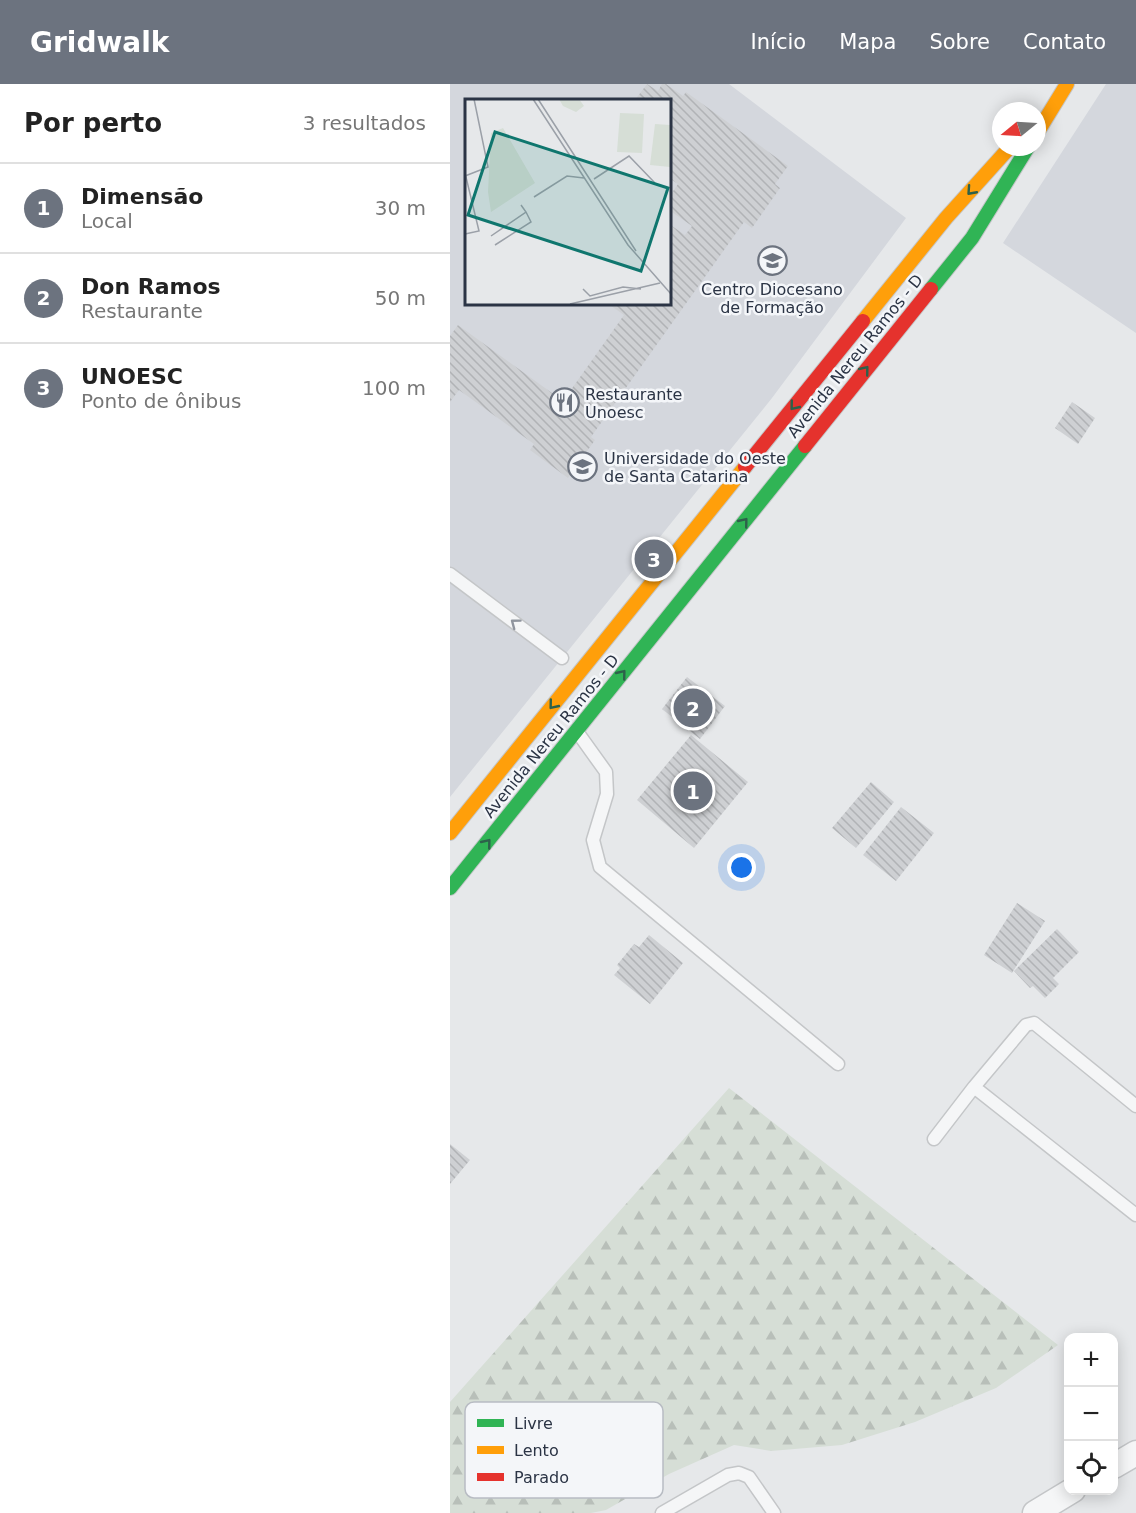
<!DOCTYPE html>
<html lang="pt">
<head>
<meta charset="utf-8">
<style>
  :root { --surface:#fff; --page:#f6f6f6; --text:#222; --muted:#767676; --line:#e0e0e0; --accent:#6c737f }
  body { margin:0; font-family:"DejaVu Sans",sans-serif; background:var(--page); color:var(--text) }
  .controls { position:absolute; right:18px; bottom:18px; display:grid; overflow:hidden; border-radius:12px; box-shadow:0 3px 15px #0003 }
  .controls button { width:54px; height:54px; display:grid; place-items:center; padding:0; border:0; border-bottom:2px solid var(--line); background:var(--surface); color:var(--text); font:30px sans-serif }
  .compass { position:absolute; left:542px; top:18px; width:54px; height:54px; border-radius:50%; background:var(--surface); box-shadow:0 3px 15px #0003; rotate:252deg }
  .you { position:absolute; left:292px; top:784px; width:21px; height:21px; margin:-15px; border:4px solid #fff; border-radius:50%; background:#1a73e8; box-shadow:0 0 0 9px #1a73e833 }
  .badge { display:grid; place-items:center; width:39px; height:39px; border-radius:50%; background:var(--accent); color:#fff; font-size:20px; font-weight:700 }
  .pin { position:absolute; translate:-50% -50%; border:3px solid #fff; box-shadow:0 2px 6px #0006 }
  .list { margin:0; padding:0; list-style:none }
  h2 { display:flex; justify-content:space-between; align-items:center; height:78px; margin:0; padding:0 24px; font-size:26px }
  h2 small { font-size:20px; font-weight:400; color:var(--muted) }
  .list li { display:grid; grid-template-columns:39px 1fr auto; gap:18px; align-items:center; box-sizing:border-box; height:90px; padding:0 24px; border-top:2px solid var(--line) }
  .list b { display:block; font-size:22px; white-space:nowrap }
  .list p { margin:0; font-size:20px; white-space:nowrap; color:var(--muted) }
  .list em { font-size:20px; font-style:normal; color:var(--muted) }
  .icon { flex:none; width:33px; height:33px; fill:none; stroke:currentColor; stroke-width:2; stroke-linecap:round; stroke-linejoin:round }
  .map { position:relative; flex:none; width:686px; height:1429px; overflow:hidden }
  header { display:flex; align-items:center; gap:36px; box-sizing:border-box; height:84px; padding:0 30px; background:var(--accent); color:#fff }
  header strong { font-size:28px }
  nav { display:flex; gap:33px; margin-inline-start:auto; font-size:21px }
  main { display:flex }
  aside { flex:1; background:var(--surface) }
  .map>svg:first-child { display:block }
</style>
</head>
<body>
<header>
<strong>Gridwalk</strong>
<nav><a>Início</a><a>Mapa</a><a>Sobre</a><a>Contato</a></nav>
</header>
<main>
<aside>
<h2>Por perto<small>3 resultados</small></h2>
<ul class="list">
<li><span class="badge">1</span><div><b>Dimensão</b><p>Local</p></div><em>30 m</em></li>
<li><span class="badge">2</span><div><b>Don Ramos</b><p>Restaurante</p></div><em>50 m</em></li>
<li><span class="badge">3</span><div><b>UNOESC</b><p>Ponto de ônibus</p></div><em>100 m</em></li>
</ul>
</aside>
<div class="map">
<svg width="686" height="1429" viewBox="0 0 686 1429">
  <defs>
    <pattern id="forest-firs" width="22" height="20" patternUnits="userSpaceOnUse" patternTransform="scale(1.5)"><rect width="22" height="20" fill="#d6ded6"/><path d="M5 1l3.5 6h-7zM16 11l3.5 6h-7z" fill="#b8bfb9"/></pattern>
    <pattern id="building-back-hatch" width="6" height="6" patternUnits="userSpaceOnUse" patternTransform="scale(1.5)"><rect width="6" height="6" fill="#ced0d3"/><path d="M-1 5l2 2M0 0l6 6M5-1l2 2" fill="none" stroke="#b1b3b6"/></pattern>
  </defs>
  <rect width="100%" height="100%" fill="#e6e8ea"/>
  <path fill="#d4d7dd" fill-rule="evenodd" d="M0,0H279L456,134L322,314L0,713ZM16,16H219V219H16Z
    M656,0H686V249L553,159Z"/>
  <path fill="url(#forest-firs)" d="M279,1004L608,1261L546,1304L465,1338L392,1361L321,1367L284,1361L219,1390L156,1426L141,1429H0V1318Z"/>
  <path fill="url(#building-back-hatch)" d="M197,0L208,7L212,0H216L233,12L236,8L338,82L325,100L330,104L302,144L294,138L141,353L145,356L118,394L80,366L84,360L9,306L0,318V252L8,241L113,317L174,231L157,219H219V147L222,142L235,151L242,142L219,126V113L228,100L219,94V16H185Z
    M622,318L645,334L628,360L605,344Z
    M237,593L275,622L250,655L212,625Z
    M241,651L298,698L244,764L187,716Z
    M421,698L444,718L406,764L382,744Z
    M451,723L484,749L446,797L413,771Z
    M567,819L595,837L562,889L534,871Z
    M607,845L629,868L603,894L609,900L595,914L583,902L580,904L564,887Z
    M199,851L233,879L200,920L164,891L170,884L167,881L184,860L189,863Z
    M0,1060L20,1076L0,1100Z"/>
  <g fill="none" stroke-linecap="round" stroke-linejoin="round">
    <defs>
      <path id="lane" d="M0,490L112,574
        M128,649L156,688L157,710L143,756L150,783L388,980
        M524,1003L576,941L584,939L686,1022
        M484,1055L524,1003L686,1131
        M212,1429L278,1391L289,1389L299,1393L324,1429"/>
      <path id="street" d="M664,1382L686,1369
        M585,1429L623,1406"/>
      <path id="fast" d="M481,205L522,154L578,63
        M0,804L355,362"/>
      <path id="slow" d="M587,49L617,0
        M413,237L496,134L560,63
        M0,749L295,383"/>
      <path id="jam" d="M355,362L481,205
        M295,383L413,237"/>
    </defs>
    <use href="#lane" stroke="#c4c6c8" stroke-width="15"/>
    <use href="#street" stroke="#c4c6c8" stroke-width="27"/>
    <use href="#fast" stroke="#c4c6c8" stroke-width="16"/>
    <use href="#slow" stroke="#c4c6c8" stroke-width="16"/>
    <use href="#jam" stroke="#c4c6c8" stroke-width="16"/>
    <use href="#lane" stroke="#f5f6f7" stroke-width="12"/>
    <use href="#street" stroke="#f5f6f7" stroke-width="24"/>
    <use href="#fast" stroke="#30b455" stroke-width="14"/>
    <use href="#slow" stroke="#ff9f0a" stroke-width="14"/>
    <use href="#jam" stroke="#e5322d" stroke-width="14"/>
  </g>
  <defs><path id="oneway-chevron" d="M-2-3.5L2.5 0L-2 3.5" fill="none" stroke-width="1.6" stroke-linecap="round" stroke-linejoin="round" transform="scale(1.5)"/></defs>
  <g stroke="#2d614b">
    <use href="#oneway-chevron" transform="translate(521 107) rotate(132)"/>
    <use href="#oneway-chevron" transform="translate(415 286) rotate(-51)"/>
    <use href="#oneway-chevron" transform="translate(344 322) rotate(129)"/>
    <use href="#oneway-chevron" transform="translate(294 438) rotate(-51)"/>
    <use href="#oneway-chevron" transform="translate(172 590) rotate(-51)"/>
    <use href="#oneway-chevron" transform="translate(103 621) rotate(129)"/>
    <use href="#oneway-chevron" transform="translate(37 759) rotate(-51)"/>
  </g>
  <use stroke="#90959e" href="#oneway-chevron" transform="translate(65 539) rotate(-143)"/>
  <defs>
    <symbol id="school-ring" viewBox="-11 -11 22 22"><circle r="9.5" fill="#f4f6f9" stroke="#6c737f" stroke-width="1.5"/><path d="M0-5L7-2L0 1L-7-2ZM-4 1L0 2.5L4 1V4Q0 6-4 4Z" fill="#6c737f"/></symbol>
    <symbol id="restaurant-ring" viewBox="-11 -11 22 22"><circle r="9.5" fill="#f4f6f9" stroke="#6c737f" stroke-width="1.5"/><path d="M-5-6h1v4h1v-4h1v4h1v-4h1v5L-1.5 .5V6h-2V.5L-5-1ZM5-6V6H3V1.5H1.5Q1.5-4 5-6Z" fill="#6c737f"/></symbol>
    <symbol id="university-ring" viewBox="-11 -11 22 22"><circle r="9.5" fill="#f4f6f9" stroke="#6c737f" stroke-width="1.5"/><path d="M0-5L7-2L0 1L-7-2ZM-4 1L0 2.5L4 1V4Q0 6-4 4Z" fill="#6c737f"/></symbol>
  </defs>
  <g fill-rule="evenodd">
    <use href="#school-ring" x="306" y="160" width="33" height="33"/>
    <use href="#restaurant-ring" x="98" y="302" width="33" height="33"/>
    <use href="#university-ring" x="116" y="366" width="33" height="33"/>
  </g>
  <g text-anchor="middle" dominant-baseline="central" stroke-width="5" stroke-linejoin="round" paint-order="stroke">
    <g font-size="16" fill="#2b3445" stroke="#f4f6f9" text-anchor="start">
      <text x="322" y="205" text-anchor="middle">Centro Diocesano<tspan x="322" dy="18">de Formação</tspan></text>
      <text x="135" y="310">Restaurante<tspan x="135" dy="18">Unoesc</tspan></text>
      <text x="154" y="374">Universidade do Oeste<tspan x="154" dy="18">de Santa Catarina</tspan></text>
    </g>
    <g font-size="16" fill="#2b3445" stroke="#f4f6f9">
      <text transform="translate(405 272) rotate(-51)">Avenida Nereu Ramos - D</text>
      <text transform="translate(101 652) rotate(-51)">Avenida Nereu Ramos - D</text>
    </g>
  </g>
  <g transform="translate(15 15)">
    <rect width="206" height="206" fill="#e6e8ea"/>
    <path d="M94,0H114L119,7L111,13L98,7ZM38,29L70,84L26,113L23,93L26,34Z" fill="#d6ded6"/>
    <path d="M155,14L179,15L177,54L152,53ZM190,25L205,26V68L185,66Z" fill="#d6ded6"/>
    <path fill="none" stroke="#9ba0a8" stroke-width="1.5" d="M68,0L163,146L206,195M73,0L171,152M0,74L14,132L0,135M0,77L23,68L9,0M129,80L164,57L190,84M69,98L102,77L119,79M26,137L61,113L56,106M30,146L66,123L61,113M118,190L125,197L158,188L176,190M105,205L195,184"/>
    <path fill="#0f766e" fill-opacity="0.15" stroke="#0f766e" stroke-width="3" d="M30,33L203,89L176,172L3,116Z"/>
    <rect width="206" height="206" fill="none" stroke="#2b3445" stroke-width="3"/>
  </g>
  <rect x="15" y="1318" width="198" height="96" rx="9" fill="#f4f6f9" stroke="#b8bcc3" stroke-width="1.5"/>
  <rect x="27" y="1335" width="27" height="8" fill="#30b455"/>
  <rect x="27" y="1362" width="27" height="8" fill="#ff9f0a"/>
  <rect x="27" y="1389" width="27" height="8" fill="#e5322d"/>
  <g font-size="16" fill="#2b3445">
    <text x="64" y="1345">Livre</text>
    <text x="64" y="1372">Lento</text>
    <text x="64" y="1399">Parado</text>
  </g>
</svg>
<div class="controls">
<button>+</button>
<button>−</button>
<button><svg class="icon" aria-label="locate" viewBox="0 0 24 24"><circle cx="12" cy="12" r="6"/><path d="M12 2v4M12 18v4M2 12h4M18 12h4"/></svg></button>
</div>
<svg class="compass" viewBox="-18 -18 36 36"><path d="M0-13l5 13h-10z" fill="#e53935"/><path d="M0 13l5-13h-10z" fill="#767676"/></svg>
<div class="you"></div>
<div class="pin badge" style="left:243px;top:707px">1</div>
<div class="pin badge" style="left:243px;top:624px">2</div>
<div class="pin badge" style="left:204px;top:475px">3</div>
</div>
</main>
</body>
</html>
